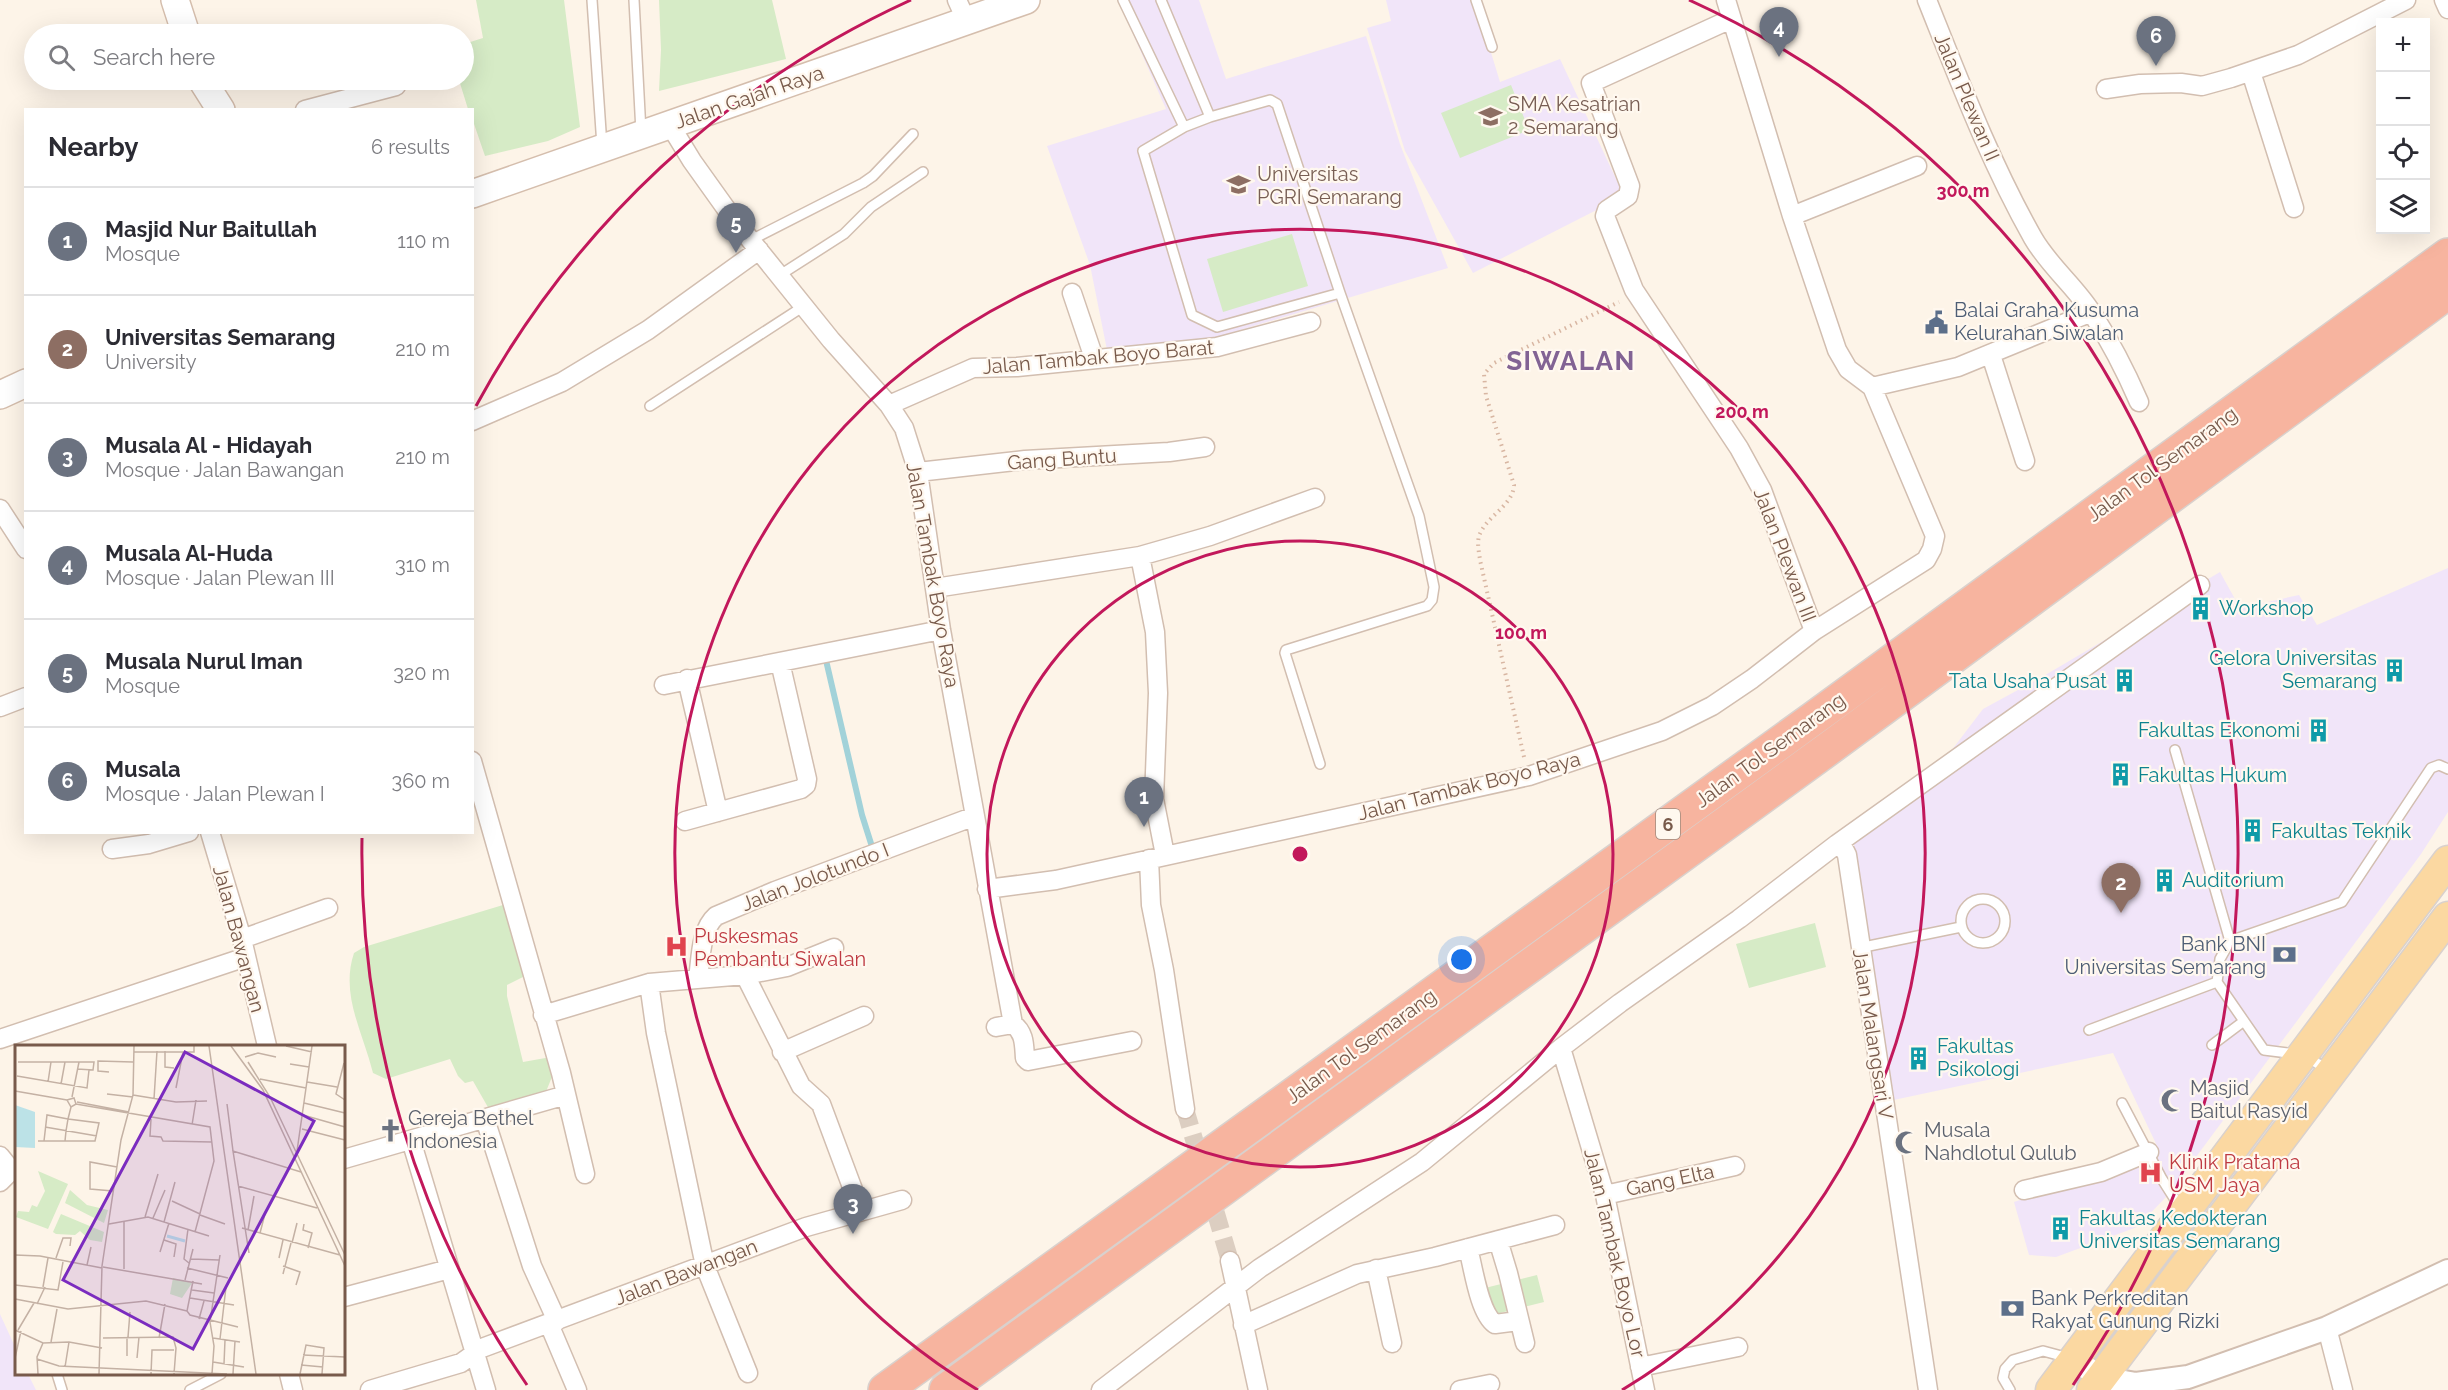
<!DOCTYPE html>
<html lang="en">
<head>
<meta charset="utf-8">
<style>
  :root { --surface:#fff; --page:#f7f7f7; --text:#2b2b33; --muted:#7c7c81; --line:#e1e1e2; --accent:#2563eb }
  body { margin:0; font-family:Raleway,sans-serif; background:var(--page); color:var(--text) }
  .controls { position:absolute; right:18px; top:18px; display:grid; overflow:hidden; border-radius:0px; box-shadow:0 6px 24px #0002 }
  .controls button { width:54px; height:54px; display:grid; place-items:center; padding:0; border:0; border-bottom:2px solid var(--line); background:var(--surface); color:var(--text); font:30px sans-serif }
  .you { position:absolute; left:1462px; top:960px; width:21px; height:21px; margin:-15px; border:4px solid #fff; border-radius:50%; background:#1a73e8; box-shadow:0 0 0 9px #1a73e833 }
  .badge { display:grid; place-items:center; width:39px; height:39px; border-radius:50%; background:var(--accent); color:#fff; font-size:20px; font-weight:700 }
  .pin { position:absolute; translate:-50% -50px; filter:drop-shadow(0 2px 3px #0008) }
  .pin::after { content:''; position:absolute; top:32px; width:21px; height:18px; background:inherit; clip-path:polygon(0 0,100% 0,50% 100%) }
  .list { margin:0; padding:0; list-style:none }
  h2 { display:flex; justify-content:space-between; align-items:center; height:78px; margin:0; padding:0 24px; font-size:26px }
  h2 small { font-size:20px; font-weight:400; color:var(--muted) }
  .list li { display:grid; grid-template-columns:39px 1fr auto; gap:18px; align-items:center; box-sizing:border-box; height:108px; padding:0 24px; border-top:2px solid var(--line) }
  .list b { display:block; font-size:22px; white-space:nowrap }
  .list p { margin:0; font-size:20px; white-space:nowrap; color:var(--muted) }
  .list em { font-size:20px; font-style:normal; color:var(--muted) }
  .icon { flex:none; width:33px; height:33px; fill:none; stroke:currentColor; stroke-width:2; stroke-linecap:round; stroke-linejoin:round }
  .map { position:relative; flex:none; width:2448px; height:1390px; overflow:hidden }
  .search { position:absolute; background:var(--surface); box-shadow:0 6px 24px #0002; left:24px; top:24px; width:450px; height:66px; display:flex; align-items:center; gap:15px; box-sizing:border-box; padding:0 21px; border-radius:33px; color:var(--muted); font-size:22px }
  .panel { position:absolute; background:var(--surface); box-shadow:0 6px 24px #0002; left:24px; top:108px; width:450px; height:726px; border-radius:0px }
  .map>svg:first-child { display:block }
</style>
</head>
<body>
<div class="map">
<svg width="2448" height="1390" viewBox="0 0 2448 1390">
  <rect width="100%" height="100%" fill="#fdf4e8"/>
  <path fill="#f1e5f9" d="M1118,0H1199L1226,79L1366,36L1400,144L1448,268L1207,340L1107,350L1090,265L1047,146L1166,109Z
    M1386,0H1475L1500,82L1560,59L1624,196L1473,273L1405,151L1367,28L1391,21Z
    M2448,568V812L2421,854L2167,1196L2137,1227L2056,1257L2029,1255L2014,1202L2115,1169L2159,1150L2113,1053L1889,1101L1873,972L1851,825L1935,772L1983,709L2042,677L2220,572L2240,608L2299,595L2317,625Z
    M0,1314L16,1349V1374H28L36,1390H0Z"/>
  <path fill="#d6ebc6" d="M476,0H564L580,127L548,141L485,156L473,121L472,110L468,109L459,80H464V44L483,38Z
    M659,0H772L786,59L659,91L661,50Z
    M1511,85L1529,130L1460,158L1441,113Z
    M1292,234L1308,286L1223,312L1207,259Z
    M503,905L525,976L507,985V996L523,1062L551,1057L554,1072L545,1094L489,1109L473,1081L465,1083L458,1076L450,1059L386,1079L373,1073C363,1032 340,995 354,953L364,947Z
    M1815,923L1826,967L1749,988L1736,944Z
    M1537,1275L1544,1302L1480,1318L1473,1291Z"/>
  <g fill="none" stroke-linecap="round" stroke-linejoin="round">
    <path stroke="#a2d2d9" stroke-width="6" d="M825,656L862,815L874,853"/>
    <path stroke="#dccec1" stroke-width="18" stroke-dasharray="18 9" stroke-linecap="butt" d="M1185,1109L1230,1261"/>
    <defs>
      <path id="service" d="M592,0L602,146
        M634,0L641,132
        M1123,0L1184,127
        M1161,0L1210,117
        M1476,0L1492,47
        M751,240L863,183L873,176L913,134
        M780,275L844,234L871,207L923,172
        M650,406L804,306
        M2175,750L2230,941L2220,959L2217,982L2264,1050L2303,1055L2327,1069
        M1320,764L1285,653L1286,650L1427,606L1432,600L1434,587L1419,516L1340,293L1277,104L1270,100L1210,117L1184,127L1143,151L1192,315L1217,327L1340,293
        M1961 921a22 22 0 1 1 44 0a22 22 0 1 1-44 0Z
        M2230,941L2342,902L2431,768L2439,765L2448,769
        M1859,948L1961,927
        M2089,1030L2217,982
        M2212,1045L2244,1021
        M2122,1103L2162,1179L2181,1209
        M57,1374L62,1390
        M190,1390L221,1374
        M2010,1390L2003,1378L2005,1369L2013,1360L2043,1351L2069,1358"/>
      <path id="minor" d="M957,0L967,22
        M1927,0C1959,80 1990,162 2033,238C2049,266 2075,286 2092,313C2110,341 2126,372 2139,402
        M2444,0L2448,9
        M1731,19L1591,83L1630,186L1628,196L1607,210L1605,216L1634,290L1739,448L1762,490L1814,631
        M2251,72L2294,208
        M2106,89L2140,84L2181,83L2202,86L2231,78L2298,55L2406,0
        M305,110L396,86
        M670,125L692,161L732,217L831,340L889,405L904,428L918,472L941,630L1013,1024
        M1792,216L1917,166
        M1072,293L1094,358
        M1991,355L2025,461
        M1872,387L1958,367L2092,312
        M889,405L973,368L1017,367L1217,347L1311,322
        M472,421L562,382L648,330L759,250
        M918,472L1025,460L1169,452L1205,447
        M0,509L26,549
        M1140,556L1155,632L1158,693L1154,799L1165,855
        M935,588L1140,556L1210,536L1315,498
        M687,679L718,812
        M664,685L941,630
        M0,707L26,697
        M472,761L561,1073L585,1174
        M685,821L801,789L806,785L807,779L780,662
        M210,832L242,939L267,1046
        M1837,844L2200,585
        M112,849L149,844L189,832
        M1149,859L1151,905L1164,970L1185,1109
        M987,889L1056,880L1529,776L1662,731L1712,706L1752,679L1814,631L1926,560L1932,549L1935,536L1872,387L1848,369L1837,350L1792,216L1726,0
        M242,939L328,908
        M745,975L801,1086L821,1104L861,1211
        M698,979C701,959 700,930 716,916L775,891L975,816
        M649,983L656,1033L705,1266L748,1373
        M543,1015L649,983L745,975L787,967L834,948
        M996,1027L1013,1024C1025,1033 1024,1045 1025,1058L1028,1061L1132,1041
        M0,1039L246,957
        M1561,1048L1605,1195L1645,1390
        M782,1052L864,1016
        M485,1119L532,1266L557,1321
        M411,1140L486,1390
        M0,1156L8,1166L9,1173L0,1182
        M344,1159L566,1095
        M2024,1190L2101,1172L2149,1152
        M1605,1195L1735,1166
        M1498,1240L1508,1273L1525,1343
        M1468,1248C1473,1266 1479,1313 1495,1324L1518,1321
        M1230,1261L1258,1390
        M1376,1269L1392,1343
        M344,1297L449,1269
        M549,1324L577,1390
        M1243,1325L1357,1274L1435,1257L1555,1225
        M2327,1328L2343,1390
        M1640,1367L1738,1347
        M289,1374L293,1390
        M370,1390L461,1363L482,1348L806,1227L902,1200
        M1101,1390L1260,1268L1422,1162L1561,1048L1620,1003L1739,919L1837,844L1845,851L1847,855L1928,1390
        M1460,1390L1490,1384"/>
      <path id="tertiary" d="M2074,1359L2101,1378L2136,1384L2188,1377L2327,1328L2448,1271"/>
      <path id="secondary" d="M175,0L186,34
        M202,80L221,110
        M472,194L1026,0
        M0,395L26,383"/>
      <path id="primary" d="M2051,1390L2448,861
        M2092,1390L2448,917"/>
      <path id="motorway" d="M885,1390L1814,718L2448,255
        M946,1390L1832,746L2448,292"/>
    </defs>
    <use href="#service" stroke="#d2beb0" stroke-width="12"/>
    <use href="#minor" stroke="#d2beb0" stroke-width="21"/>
    <use href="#tertiary" stroke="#d2beb0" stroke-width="26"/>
    <use href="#secondary" stroke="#d5bead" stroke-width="30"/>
    <use href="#primary" stroke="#d9d1cd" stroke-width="33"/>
    <use href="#motorway" stroke="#d9d1cd" stroke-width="36"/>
    <path stroke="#d8b6a2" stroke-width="4" stroke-dasharray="1.5 4.5" stroke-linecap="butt" d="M1524,757L1480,560C1479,552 1477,544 1479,536C1486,516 1513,506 1514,485L1486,396L1484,374L1494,363L1619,302"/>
    <use href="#service" stroke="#fff" stroke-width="9"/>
    <use href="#minor" stroke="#fff" stroke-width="18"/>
    <use href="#tertiary" stroke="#fff" stroke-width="22"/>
    <use href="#secondary" stroke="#fff" stroke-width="27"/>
    <use href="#primary" stroke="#fbd8a1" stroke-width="30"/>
    <use href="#motorway" stroke="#f7b49f" stroke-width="33"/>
  </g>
  <g fill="none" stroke="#c2185b" stroke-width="3">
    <circle cx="1300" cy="854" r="313"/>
    <path d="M978 1390A625 625 0 1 1 1622 1390"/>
    <path d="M527 1385A938 938 0 0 1 362 838M476 406A938 938 0 0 1 911 0M1689 0A938 938 0 0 1 2073 1385"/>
  </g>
  <defs>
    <symbol id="school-bare" viewBox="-9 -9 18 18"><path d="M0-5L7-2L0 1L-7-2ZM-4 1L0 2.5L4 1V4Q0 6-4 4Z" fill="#8d6e63" stroke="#fff8ef" stroke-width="2.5" paint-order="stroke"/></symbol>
    <symbol id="university-bare" viewBox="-9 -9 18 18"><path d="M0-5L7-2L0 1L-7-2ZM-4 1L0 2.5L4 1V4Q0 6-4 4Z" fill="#8d6e63" stroke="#fff8ef" stroke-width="2.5" paint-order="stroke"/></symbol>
    <symbol id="civic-bare" viewBox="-9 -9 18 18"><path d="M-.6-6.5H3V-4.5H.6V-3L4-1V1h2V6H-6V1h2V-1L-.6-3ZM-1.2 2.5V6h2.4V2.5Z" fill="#5c6f8a" stroke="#fff8ef" stroke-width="2.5" paint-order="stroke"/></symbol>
    <symbol id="building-bare" viewBox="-9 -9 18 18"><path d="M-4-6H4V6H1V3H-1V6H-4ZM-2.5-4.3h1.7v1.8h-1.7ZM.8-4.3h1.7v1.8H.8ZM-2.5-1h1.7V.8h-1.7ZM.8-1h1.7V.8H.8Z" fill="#0f9aa8" stroke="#fff8ef" stroke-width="2.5" paint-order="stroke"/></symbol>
    <symbol id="hospital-bare" viewBox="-9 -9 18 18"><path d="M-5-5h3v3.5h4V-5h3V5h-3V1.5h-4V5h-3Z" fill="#e0444e" stroke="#fff8ef" stroke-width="2.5" paint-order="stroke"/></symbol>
    <symbol id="bank-bare" viewBox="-9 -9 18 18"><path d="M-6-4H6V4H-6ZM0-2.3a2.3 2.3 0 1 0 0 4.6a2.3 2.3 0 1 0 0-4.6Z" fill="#5c6f8a" stroke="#fff8ef" stroke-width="2.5" paint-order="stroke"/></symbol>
    <symbol id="mosque-bare" viewBox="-9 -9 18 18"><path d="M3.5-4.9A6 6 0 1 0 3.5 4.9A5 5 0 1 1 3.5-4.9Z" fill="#6b7280" stroke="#fff8ef" stroke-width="2.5" paint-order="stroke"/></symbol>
    <symbol id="church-bare" viewBox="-9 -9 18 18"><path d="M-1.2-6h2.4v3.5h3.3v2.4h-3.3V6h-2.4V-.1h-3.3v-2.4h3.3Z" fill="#6b7280" stroke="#fff8ef" stroke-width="2.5" paint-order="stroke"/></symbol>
  </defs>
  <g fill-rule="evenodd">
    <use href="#school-bare" x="1474" y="100" width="33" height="33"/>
    <use href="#university-bare" x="1222" y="168" width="33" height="33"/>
    <use href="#civic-bare" x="1920" y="306" width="33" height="33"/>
    <use href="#building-bare" x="2184" y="592" width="33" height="33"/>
    <use href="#building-bare" x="2378" y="654" width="33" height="33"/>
    <use href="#building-bare" x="2108" y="664" width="33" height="33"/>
    <use href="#building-bare" x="2302" y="714" width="33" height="33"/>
    <use href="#building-bare" x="2104" y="758" width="33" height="33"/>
    <use href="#building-bare" x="2236" y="814" width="33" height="33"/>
    <use href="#building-bare" x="2148" y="864" width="33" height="33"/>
    <use href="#hospital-bare" x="660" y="930" width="33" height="33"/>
    <use href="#bank-bare" x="2268" y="938" width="33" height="33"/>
    <use href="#building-bare" x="1902" y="1042" width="33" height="33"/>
    <use href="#mosque-bare" x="2156" y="1084" width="33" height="33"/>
    <use href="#church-bare" x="374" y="1114" width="33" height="33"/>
    <use href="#mosque-bare" x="1890" y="1126" width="33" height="33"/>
    <use href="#hospital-bare" x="2134" y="1156" width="33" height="33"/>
    <use href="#building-bare" x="2044" y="1212" width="33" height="33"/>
    <use href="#bank-bare" x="1996" y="1292" width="33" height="33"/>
  </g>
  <g text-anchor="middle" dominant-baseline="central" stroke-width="4.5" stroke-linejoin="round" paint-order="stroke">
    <rect fill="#fff8ef" stroke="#a0897c" stroke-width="1.5" x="1656" y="809" width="24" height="30" rx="4.5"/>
    <g font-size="18" font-weight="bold" fill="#785a4b">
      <text x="1668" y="824">6</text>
    </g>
    <g font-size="20" fill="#785a4b" stroke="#fff8ef">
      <text transform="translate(749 97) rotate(-19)">Jalan Gajah Raya</text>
      <text transform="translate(1967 97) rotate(67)">Jalan Plewan II</text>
      <text transform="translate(1098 357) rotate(-5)">Jalan Tambak Boyo Barat</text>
      <text transform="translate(1062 459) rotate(-4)">Gang Buntu</text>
      <text transform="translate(2162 464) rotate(-36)">Jalan Tol Semarang</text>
      <text transform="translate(1785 555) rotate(69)">Jalan Plewan III</text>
      <text transform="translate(933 575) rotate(80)">Jalan Tambak Boyo Raya</text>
      <text transform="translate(1770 750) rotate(-36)">Jalan Tol Semarang</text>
      <text transform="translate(1469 786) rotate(-14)">Jalan Tambak Boyo Raya</text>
      <text transform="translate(815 877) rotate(-21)">Jalan Jolotundo I</text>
      <text transform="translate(239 939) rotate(75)">Jalan Bawangan</text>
      <text transform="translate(1873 1034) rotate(81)">Jalan Malangsari V</text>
      <text transform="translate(1361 1046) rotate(-36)">Jalan Tol Semarang</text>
      <text transform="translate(1670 1180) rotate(-12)">Gang Elta</text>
      <text transform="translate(1615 1253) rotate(77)">Jalan Tambak Boyo Lor</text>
      <text transform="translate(686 1272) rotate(-21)">Jalan Bawangan</text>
    </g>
    <g font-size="20" fill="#785e54" stroke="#fff8ef" text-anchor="start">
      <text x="1508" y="104">SMA Kesatrian<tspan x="1508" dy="23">2 Semarang</tspan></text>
      <text x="1257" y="174">Universitas<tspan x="1257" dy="23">PGRI Semarang</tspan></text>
    </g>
    <g font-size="20" fill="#4e5e75" stroke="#fff8ef" text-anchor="start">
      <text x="1954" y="310">Balai Graha Kusuma<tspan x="1954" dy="23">Kelurahan Siwalan</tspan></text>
      <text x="2266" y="944" text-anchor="end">Bank BNI<tspan x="2266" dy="23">Universitas Semarang</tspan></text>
      <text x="2031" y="1298">Bank Perkreditan<tspan x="2031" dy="23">Rakyat Gunung Rizki</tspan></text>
    </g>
    <g font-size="20" fill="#0d838f" stroke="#fff8ef" text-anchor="start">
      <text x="2219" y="608">Workshop</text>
      <text x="2377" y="658" text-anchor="end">Gelora Universitas<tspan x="2377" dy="23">Semarang</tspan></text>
      <text x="2107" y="681" text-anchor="end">Tata Usaha Pusat</text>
      <text x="2300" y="730" text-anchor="end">Fakultas Ekonomi</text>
      <text x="2138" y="775">Fakultas Hukum</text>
      <text x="2271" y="831">Fakultas Teknik</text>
      <text x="2182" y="880">Auditorium</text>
      <text x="1937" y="1046">Fakultas<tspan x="1937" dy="23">Psikologi</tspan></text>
      <text x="2079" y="1218">Fakultas Kedokteran<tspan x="2079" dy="23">Universitas Semarang</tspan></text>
    </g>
    <g font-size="20" fill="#be3a42" stroke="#fff8ef" text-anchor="start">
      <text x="694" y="936">Puskesmas<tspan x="694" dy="23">Pembantu Siwalan</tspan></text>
      <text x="2169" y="1162">Klinik Pratama<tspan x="2169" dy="23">USM Jaya</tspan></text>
    </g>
    <g font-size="20" fill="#5b616d" stroke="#fff8ef" text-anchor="start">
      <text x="2190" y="1088">Masjid<tspan x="2190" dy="23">Baitul Rasyid</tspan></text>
      <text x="408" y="1118">Gereja Bethel<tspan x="408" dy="23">Indonesia</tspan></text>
      <text x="1924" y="1130">Musala<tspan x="1924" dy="23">Nahdlotul Qulub</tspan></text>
    </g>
    <g font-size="26" font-weight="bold" letter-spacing="1.5" fill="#826394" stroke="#fff8ef">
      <text x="1571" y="361">SIWALAN</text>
    </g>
  </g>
  <g transform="translate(15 1045)">
    <rect width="330" height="330" fill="#fdf4e8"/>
    <path d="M23,126L53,139L33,184L1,172L3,166L14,167L17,160L22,162L30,146ZM55,145L72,160L93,165L89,178L50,158ZM46,169L89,187L87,197L75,195L65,186L60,190L41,189L38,187ZM158,233L177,238L167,253L155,249Z" fill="#d6ebc6"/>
    <path d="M0,60L20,67V103L0,102Z" fill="#bce2e7"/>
    <path fill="none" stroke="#bce2e7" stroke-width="3" d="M152,191L170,196"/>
    <path fill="none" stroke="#c4b1a4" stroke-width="1.5" d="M194,1L241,329M216,1L248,45L330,221M271,1L297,7M150,6V22L159,23M119,7H179V1M230,12L243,8L261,12M3,17H79L78,25L62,24M233,17L255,52L330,210M329,18L321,49L330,55M275,19L294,22M94,27L83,26V16L118,17M2,31L72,43L74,25M245,34L291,43M33,37L36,17M292,37L322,42M46,39L50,17M161,43L168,7M0,46L52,55M92,49L118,52M118,50L161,57L192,56M57,52L64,17M139,54L142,6M62,57L114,67M289,58L330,68M61,59L59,53L52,55L56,62L61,59L195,82L199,116L180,187M212,59L218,106M288,70L330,82M136,74L135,91L146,92L148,96L197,97M177,80L181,55M30,82L82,91M287,84L330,95M23,96H50M29,96L32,70L53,74L84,78L80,96H50L51,86L53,74L56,62M282,106L297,1M223,141L302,163M98,146L75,144V117L102,122M157,156L185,169M185,170L210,179M130,172L143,129M138,173L150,145M109,177V224M149,177L160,137M94,179L133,172L194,191M289,179L288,185L297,188L293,203M227,183L325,210M173,184L169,214L174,218M233,185L239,151M245,188L251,165M149,195L161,199L159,212M277,198L282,178M145,207L154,178M234,208L218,106L286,127M0,210L25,211L87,223M41,213L48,193H56L55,201M264,213L268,195M176,214L204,215M72,220L76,202M268,221L285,227L281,240M88,222L187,239M172,223L213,233M268,229L276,198M170,235L178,204M178,236L172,266L175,270L223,282M0,240L43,245L48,217M28,242L33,213M177,245L199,248M175,253L219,260M0,254L53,264L131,256L172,266M22,259L30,242M184,274L189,256M0,285L28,298L54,297L87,303M3,285L19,258M112,292V311M113,292L115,267M88,293L158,292L161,303L159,329M144,293L150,259M198,293L225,297M205,294L211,242M36,297L42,264M288,310L330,312M0,313L6,286M122,313L124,292M22,314L44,321L212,329M198,317L229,322M209,319L210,295M286,320L308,322M50,322L54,297M23,329L22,312L28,298M84,329L87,221L106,95L118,50L119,1M136,329L137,305H159M197,329L199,301L195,277L205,210M218,329L220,296M285,329L291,300L309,303L307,329"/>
    <path fill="#7b2cbf" fill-opacity="0.15" stroke="#7b2cbf" stroke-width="3" d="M170,7L299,76L178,304L48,235Z"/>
    <rect width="330" height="330" fill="none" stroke="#785a4b" stroke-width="3"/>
  </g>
  <circle cx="1300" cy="854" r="9" fill="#c2185b" stroke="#fff8ef" stroke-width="3"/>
  <g font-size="18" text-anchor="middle" font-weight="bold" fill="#c2185b" stroke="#fff8ef" stroke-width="4.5" stroke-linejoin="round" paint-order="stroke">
    <text x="1963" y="197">300 m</text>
    <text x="1742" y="418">200 m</text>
    <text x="1521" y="639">100 m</text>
  </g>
</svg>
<div class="controls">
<button>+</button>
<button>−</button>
<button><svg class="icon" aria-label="locate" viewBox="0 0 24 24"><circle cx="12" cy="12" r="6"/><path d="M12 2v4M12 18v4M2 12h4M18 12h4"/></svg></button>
<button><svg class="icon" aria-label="layers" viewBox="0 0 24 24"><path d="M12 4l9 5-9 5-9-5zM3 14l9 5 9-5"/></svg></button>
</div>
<div class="you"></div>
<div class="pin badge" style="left:1144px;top:827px;background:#6b7280">1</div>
<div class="pin badge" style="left:2121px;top:913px;background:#8d6e63">2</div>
<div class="pin badge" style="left:853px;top:1234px;background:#6b7280">3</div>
<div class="pin badge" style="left:1779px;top:57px;background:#6b7280">4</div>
<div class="pin badge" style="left:736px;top:253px;background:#6b7280">5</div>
<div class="pin badge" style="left:2156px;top:66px;background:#6b7280">6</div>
<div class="search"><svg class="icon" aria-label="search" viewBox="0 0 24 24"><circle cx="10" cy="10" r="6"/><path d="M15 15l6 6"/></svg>Search here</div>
<section class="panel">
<h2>Nearby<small>6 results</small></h2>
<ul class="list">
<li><span class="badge" style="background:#6b7280">1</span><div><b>Masjid Nur Baitullah</b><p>Mosque</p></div><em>110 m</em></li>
<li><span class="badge" style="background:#8d6e63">2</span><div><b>Universitas Semarang</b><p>University</p></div><em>210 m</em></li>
<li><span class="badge" style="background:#6b7280">3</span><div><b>Musala Al - Hidayah</b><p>Mosque · Jalan Bawangan</p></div><em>210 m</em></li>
<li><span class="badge" style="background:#6b7280">4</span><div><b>Musala Al-Huda</b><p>Mosque · Jalan Plewan III</p></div><em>310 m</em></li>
<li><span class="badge" style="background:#6b7280">5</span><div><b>Musala Nurul Iman</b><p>Mosque</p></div><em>320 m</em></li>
<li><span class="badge" style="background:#6b7280">6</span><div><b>Musala</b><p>Mosque · Jalan Plewan I</p></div><em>360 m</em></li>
</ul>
</section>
</div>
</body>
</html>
